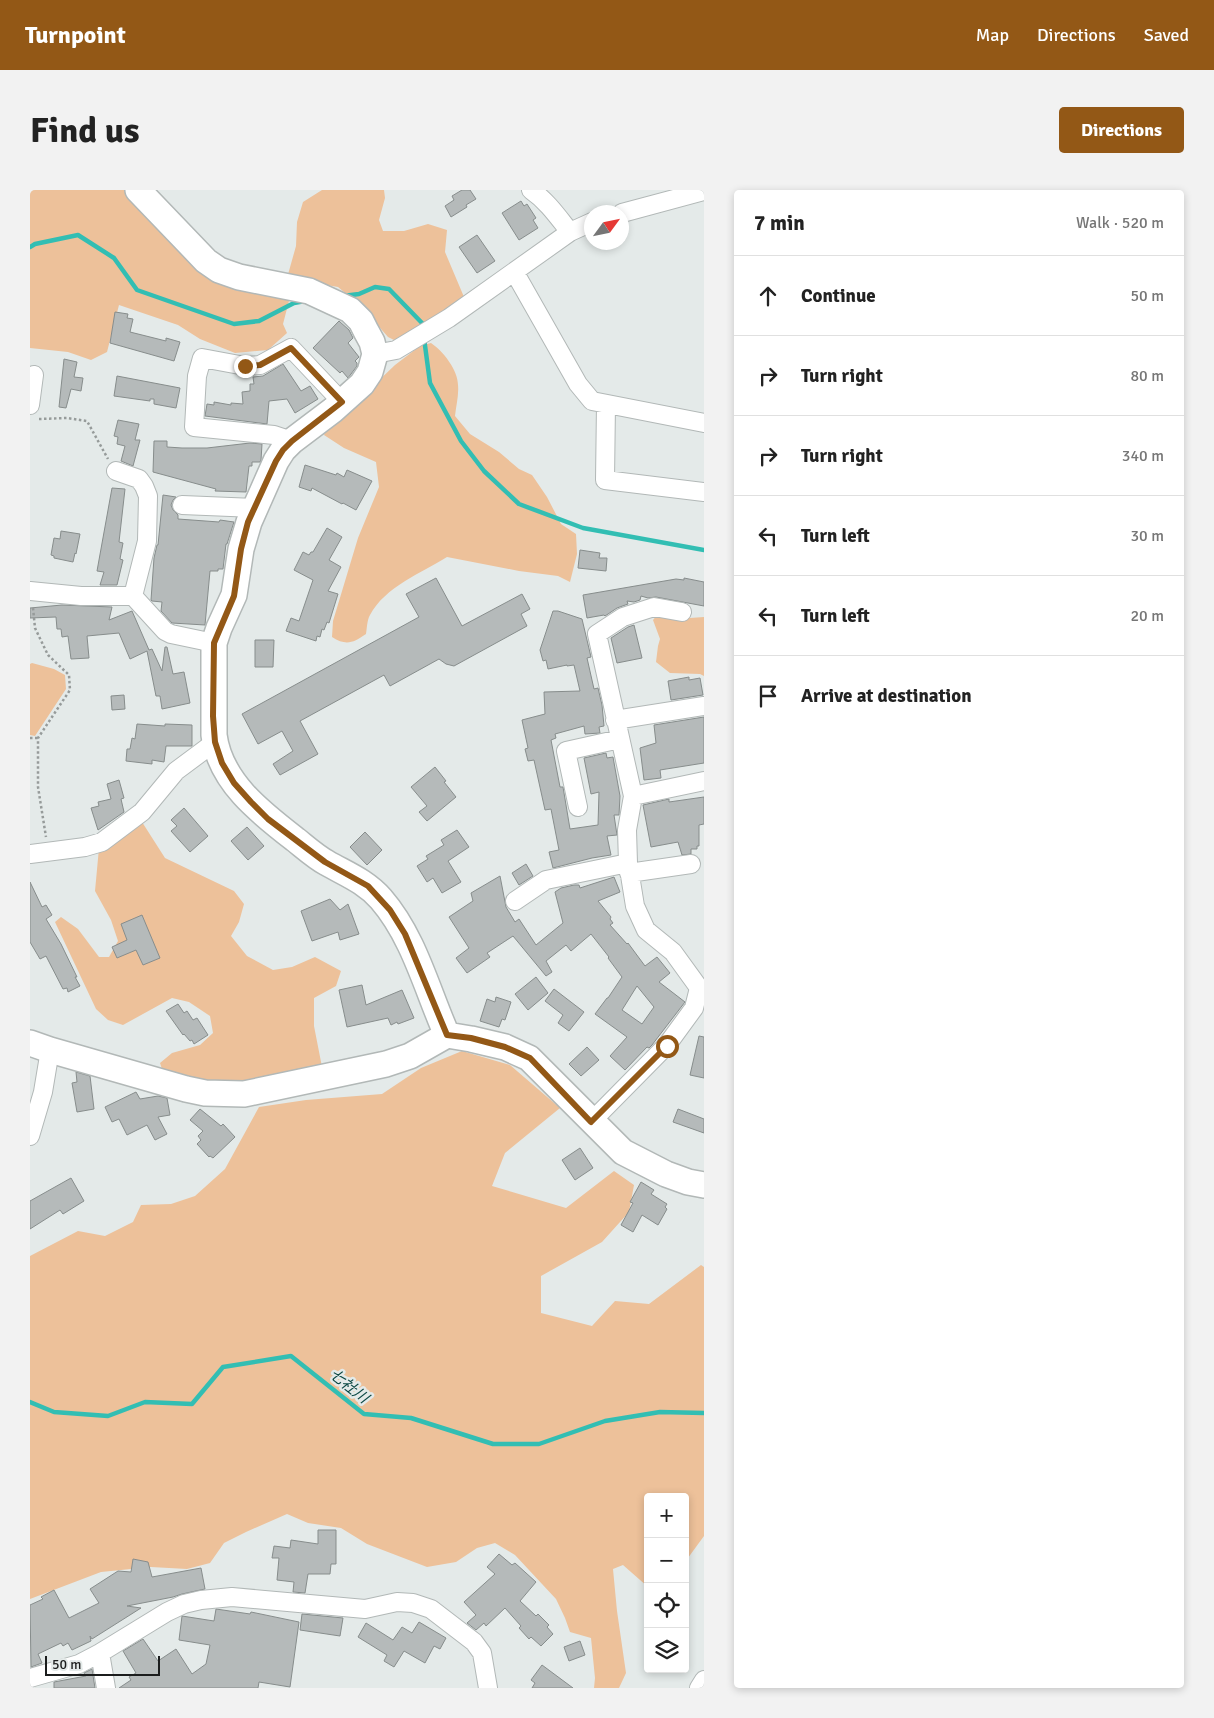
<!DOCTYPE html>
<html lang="en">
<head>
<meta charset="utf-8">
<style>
  :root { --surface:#fff; --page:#f2f2f2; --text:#222; --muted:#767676; --line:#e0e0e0; --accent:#935816 }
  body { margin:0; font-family:Signika,"Noto Sans JP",sans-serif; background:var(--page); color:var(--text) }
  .controls { position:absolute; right:15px; bottom:15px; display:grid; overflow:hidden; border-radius:5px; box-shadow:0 2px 8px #0003 }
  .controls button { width:45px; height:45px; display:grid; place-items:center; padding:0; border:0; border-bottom:1px solid var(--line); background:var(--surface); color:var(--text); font:25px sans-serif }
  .compass { position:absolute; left:554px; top:15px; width:45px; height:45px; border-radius:50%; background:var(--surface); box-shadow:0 2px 8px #0003; rotate:57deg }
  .scale { position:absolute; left:15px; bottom:12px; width:115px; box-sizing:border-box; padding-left:5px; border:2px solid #1b1d1d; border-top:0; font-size:14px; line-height:18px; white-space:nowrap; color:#1b1d1d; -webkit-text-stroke:4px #e4eae9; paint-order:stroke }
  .stop { position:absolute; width:15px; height:15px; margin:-11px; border:4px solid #935816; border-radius:50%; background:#fff }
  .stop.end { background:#935816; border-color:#fff; box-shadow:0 1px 5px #0008 }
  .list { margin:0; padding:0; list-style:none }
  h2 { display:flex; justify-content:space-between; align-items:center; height:65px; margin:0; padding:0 20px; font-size:21px }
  h2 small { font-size:16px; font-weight:400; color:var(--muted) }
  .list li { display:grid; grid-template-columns:32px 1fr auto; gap:15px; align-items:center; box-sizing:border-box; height:80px; padding:0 20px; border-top:1px solid var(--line) }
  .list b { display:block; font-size:19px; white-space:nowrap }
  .list em { font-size:16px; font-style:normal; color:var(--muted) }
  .icon { flex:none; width:28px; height:28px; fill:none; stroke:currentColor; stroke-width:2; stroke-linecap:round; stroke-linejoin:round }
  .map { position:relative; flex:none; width:674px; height:1498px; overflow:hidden; border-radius:5px }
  header { display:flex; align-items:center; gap:30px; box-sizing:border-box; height:70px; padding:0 25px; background:var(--accent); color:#fff }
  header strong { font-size:24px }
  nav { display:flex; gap:28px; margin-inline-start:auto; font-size:18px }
  .intro { display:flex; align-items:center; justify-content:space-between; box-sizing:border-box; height:120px; padding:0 30px }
  h1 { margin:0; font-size:35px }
  .button { padding:12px 22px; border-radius:5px; background:var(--accent); color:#fff; font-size:18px; font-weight:700 }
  main { display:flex; gap:30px; padding:0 30px }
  aside { flex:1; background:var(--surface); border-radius:5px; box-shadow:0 2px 8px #0003 }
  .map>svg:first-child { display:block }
</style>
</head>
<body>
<header>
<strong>Turnpoint</strong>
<nav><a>Map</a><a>Directions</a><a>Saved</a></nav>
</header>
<div class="intro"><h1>Find us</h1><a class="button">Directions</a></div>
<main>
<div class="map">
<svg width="674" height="1498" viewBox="0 0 674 1498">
  <rect width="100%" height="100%" fill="#e4eae9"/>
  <path fill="#edc19a" d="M0,0H99L127,32L260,107L253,134L257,143L238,160L205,163L170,149L148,135L89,115L77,162L61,170L38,162L0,158Z
    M292,0H354L355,8L349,30L353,41H374L398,34L417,40L415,62L434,107L398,133L364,150L358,147L331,116L308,97L257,88L266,56L267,32L273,12Z
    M401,153C413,161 428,180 428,195C429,205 426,216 425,226L440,244L469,262L489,279L502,285L517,307L531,334L546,344L547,364L540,392L528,386L489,381L417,367C391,383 355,397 340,425C337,430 337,438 336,444C323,453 316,456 302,447L303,431L328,348L349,297L346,272L314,258L294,245L297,237L321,217L365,175L390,156Z
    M628,424L660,428L674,427V486L670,484L640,483L626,472L628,456L630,449L623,430Z
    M2,473L24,479L35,485L36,499L5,546L0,545V474Z
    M112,632L135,668L204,701L214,714L209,732L201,746L217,766L243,780L262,777L285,767L311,781L306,796L284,808V836L292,877L220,894H187L133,882L130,873L142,863L170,855L183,843L180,826L159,812L142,808L93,835L78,830L66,819L25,732L31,727L48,739L69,767H79L88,751L81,730L65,701L69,658Z
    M432,861L480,875L530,918L475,963L462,996L536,1018L584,981L604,995L599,1022L572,1052L511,1086V1123L562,1136L585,1111L619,1114L671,1075L674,1077V1346L655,1372V1307H618V1397L593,1375L583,1379L587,1421L596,1483L589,1498H564L565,1488L561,1448L540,1442L535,1428L526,1409L485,1365L465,1353L447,1358L426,1372L397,1377L337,1354L311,1338L278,1333L257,1324L216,1342L194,1353L180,1373L157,1379L121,1377L71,1382L0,1409V1066L48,1041L75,1046L103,1032L111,1015L141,1014L165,1006L195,979L229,917L276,910L352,904L391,878Z"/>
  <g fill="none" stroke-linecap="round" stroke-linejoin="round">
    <path stroke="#32beb3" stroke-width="4.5" d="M0,57L5,54L48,45L84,68L107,100L204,134L229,131L264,113L275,111
      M313,106L329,104L345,97L359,99L392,133L393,140
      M394,148L400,193L431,251L454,281L489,314L553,338L674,360
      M0,1212L24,1222L78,1226L115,1212L162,1214L193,1177L261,1166L334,1224L381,1228L463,1254H509L575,1231L630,1222L674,1223"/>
  </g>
  <path fill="#b5baba" stroke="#878d8c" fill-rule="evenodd" d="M432,0H440L446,9L436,15L437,17L421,27L415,16L424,10L422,6Z
    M491,11L494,16L497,14L506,28L503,30L508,38L489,50L472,23Z
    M447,45L465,71L447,83L429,57Z
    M85,122L98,124L97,128L103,129L100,142L136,151V148L150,152L144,171L80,153Z
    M309,131L319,140L323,148L318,153L329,167L325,171L327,173V176L318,188L312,181L310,183L283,158Z
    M34,169L47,172L44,187L53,188L51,201L41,199L36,218L29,217Z
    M253,174L271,201L280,196L288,209L265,223L257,209L239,211L237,234L175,226L177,214L184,215V212L201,215V213L213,214L212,202L220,201V194H224L223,187L233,186Z
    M87,186L150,198L146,218L124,214V209H120V211L84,206Z
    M88,230L109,234L105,250H110L103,276L91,271L95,256L87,254L88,247L84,246Z
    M124,251H137V257L152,258H177L220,253L232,254L231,270L230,272H222V276H219L216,302L185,301L186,299L123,282Z
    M275,275L306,285L307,283L314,287L317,280L342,291L326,320L313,313L312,314L282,298L281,301L269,297Z
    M82,298L95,299L89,352L93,353L90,369L93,370L87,395H70L74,382L67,381Z
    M133,305L146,307L143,310L141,315L143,320L148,325V329L189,332L190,330L204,332L197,354H196L193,379H188V381H180L175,435L142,433L131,421L132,412L122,411L121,410L124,368L127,355H128Z
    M297,338L312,347L299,370L311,377L298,401L308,404L299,433L297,432L294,440L292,439L290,447L287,446L286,451L256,441L261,428L269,431L283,390L264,380L273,362L279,365L281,362H283Z
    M31,341L50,344L46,364L45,363L43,372L24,368V366L21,365L24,348L30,349Z
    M550,360L570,363L569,368H577L576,381L548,378Z
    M406,388L432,436L492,404L500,419L491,424L497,436L424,476L416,474L409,469L360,496L354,485L270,531L288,564L250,585L243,574L263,561L252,541L228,554L212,524L389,427L376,404Z
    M654,388L674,392V416L626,407L618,408L611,406L610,410L604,412L597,411L598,414L587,418L575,426L574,425L557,428L553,405L646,389L654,390Z
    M32,415L82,417L79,430L102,421L119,460L122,459L132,481L135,457H137L143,484L154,482L160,513L132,519L130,506H126L117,461L100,469L89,443L57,446L59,468L41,469L38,446L32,447L31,439H27L26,427L0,428V418Z
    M523,421H528L552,429L561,467L557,468L564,499L568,498L572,515L574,536L569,537L570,543L555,544L554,536L525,544L526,548L521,550L530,597H533L540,639L568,635L569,602L561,604L554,568L576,563L577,568L583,567L590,606L589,625H584L587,645L577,646L581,665L562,668L523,678L519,662L529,660L521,619L515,620L504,570L498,571L495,559L498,558L492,530L515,524L514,502L550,501L544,475L537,476V475L518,479L516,470L513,471L510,460Z
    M604,435L612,468L587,473L581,448L598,437Z
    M225,450H244L243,477H225Z
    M659,487V490L670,488L673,505L641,510L638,491Z
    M94,505L95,519L82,520L81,506Z
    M674,527V573L630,580L631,588L614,590L610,558L626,553L624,535Z
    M107,534L135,536V534L162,535V556H136L134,572L122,570V574L96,571L97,559H100L102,548L105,549Z
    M405,577L416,591L414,592L426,607L397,631L389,622L397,616L381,597Z
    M89,590L94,608L91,609L94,622L68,640L61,618L69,616L68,612L81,609L77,594Z
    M674,607V634L669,635V656H667V659H661V664L652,665L648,652L621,657L613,615L639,609V612Z
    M154,618L178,646L160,662L141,641L147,636L141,630Z
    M217,637L234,656L218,670L201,651Z
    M427,640L439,657L418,671L431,692L412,703L403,688L397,692L387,676L398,669L396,666L414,655L411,650Z
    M335,642L352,660L337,675L320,657Z
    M496,674L503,686L489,695L482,683Z
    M470,686L476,717L485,732L489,729L506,755L533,733L525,702L531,698L544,695H549L550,698L584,687L590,702L568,711L581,727L580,729L583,733L580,735L597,754L598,753L615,776L627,767L640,783L629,792L655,812L622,855L619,858L617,857L595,880L580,866L597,847L565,824L577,808H578L592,787L578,768L579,767L561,744L541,761L536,755L516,771L522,782L516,786L483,746L457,763L460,767L437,783L426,768L439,758L419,727L443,711L441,703ZM607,796L624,817L612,834L592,820Z
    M0,692L12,717L16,715L22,725L16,729L31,754L47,787H45L50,796L38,802L37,798L33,799L16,766L10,769L0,752Z
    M300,709L310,720L318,714L329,744L310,750L308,742L282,751L271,721Z
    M112,725L130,768L113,775L106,760L87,768L82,757L97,750L91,734Z
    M506,787L518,803L498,820L485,804Z
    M332,795L336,815L372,800L384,828L368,834L367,832L361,835L358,828L317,837L309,800Z
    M524,799L554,822L539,841L528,833L533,825L515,811Z
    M466,807L481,812L475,830L472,829L469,837L450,831L457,809L465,812Z
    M148,814L154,823L157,821L163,830L167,828L178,845L164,854L162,850L160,851L154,844L153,845L136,821Z
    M669,846L674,847V888L660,885Z
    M557,857L569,870L551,886L539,874Z
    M46,882L60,886L64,919L47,922L42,893L47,892Z
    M106,902L110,909L128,906L137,908L140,925L128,927L137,944L125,950L117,935L97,945L89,929L82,932L75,917Z
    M170,919L191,936L193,934L205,947L183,968L180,966L179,967L167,954L171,950L168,946L173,941L160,930Z
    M648,919L674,929V943L643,932Z
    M550,958L563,978L545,990L532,970Z
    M41,988L54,1011L33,1024L30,1020L0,1039V1011Z
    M611,992L624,1000L621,1004L637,1014L635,1017L637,1019L628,1035L612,1025L603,1042L591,1035L603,1013L600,1012Z
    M288,1340H306V1374H301L300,1384H278L275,1403L263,1402L264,1392L247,1390L249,1368H242L244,1356L260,1358L261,1350L288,1354Z
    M469,1364L482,1375L485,1373L506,1392L490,1411L506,1426L508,1424L519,1435L517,1437L523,1444L511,1456L501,1447L499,1449L489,1438L491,1436L475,1418L456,1436L454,1433L446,1440L437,1433L446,1425L434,1412L465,1384L457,1377Z
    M103,1369L118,1372L122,1387L171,1378L175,1399L152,1404L143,1407L97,1416L111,1418L62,1449L60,1446L61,1451L42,1460L38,1453L33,1456L31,1453L8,1464L12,1473L1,1477L0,1415L13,1409L11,1407L24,1400L39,1428L69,1413L60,1399L88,1381L101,1382Z
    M186,1419L220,1424L221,1422L269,1432L260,1497L229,1492L228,1498H89L101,1490L99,1487L106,1483L93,1461L113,1449L128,1471L146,1459L162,1484L176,1474L180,1455L149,1450L152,1426L184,1431Z
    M272,1424L313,1428L310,1446L270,1440Z
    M389,1432L416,1448L410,1459L404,1456L395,1473L374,1461L364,1477L354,1471L357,1465L328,1447L336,1433L363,1450L372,1437L382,1443Z
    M550,1451L555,1465L539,1471L534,1457Z
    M512,1475L543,1498H502L505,1493L501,1490Z
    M62,1479L65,1498H24V1492L56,1486L54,1483Z"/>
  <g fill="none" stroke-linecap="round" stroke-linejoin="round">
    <defs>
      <path id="street" d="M501,0C517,11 528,27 540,42
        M592,23L674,1
        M485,83L548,194L562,211L674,233
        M345,164L366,160L419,128L540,42L562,32
        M576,214L575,290L674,302
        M0,215L4,185
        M262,251L244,245L164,237L167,186L172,168L215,176L230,175L261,158L312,212
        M86,281L109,289L114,296L118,306L117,351L103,406
        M152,315L225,318
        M0,401L51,406H103L135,441L141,444L184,453
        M585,530L674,516
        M603,606L674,591
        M548,617L536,561L590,549
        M0,664L55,657L72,652L112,622L146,581L185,552
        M599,683L661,674
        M485,711L516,690L598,673
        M561,932L637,855L664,818L669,798L643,762L616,740L605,716L598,673L597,640L603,606L567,444L593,427L624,417L652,422
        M0,946L13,902L20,860
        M0,1488L49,1474L70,1463
        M76,1498L70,1463L137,1422L154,1414L171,1410L202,1407L335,1419L367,1412L383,1413L401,1419L444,1452L452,1463L458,1498
        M669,1498L674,1490"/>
      <path id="secondary" d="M108,0L176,71L189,80L209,87L279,101L320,120L331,131L336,141L342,152L345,164L340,182L332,194L303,220L262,251L253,260L246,271L219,332L211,359L204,405L189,438L184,453V545C190,592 231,623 266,650C276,658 286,667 297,673C316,684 335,691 351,709C384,747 397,800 417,845
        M0,853L20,860L156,899L175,903L214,904L356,874L380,866L417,845L441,849L475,857L499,868L593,962L636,984L658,992L674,995"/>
    </defs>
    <use href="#street" stroke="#b2b8b7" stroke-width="20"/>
    <use href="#secondary" stroke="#b2b8b7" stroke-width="28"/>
    <path stroke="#969b9a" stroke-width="2.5" stroke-dasharray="2.5 2.5" stroke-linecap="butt" d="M9,229L37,228L57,231L78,269
      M3,418L5,438L18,465L39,485L40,500L8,548V597L16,647
      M0,548H8"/>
    <use href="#street" stroke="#fff" stroke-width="18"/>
    <use href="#secondary" stroke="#fff" stroke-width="25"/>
  </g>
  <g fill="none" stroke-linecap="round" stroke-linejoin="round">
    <path stroke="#935816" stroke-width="6" d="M215,176L230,175L261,158L312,212L262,251L253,260L246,271L218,332L211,359L204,406L184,453L183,526L185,552L192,573L204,593L221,612L238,629L295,672L338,696L360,720L375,744L417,845L441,848L475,857L500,868L561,932L637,856"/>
  </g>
  <g text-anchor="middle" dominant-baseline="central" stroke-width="5" stroke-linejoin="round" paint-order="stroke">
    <g font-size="15" font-style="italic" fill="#0e4945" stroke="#e4eae9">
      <text transform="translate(319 1196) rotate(38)">七社川</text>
    </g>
  </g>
</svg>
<div class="controls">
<button>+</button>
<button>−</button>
<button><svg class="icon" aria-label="locate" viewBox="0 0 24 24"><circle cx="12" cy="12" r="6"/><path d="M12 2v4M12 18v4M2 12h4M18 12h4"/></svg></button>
<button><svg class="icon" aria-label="layers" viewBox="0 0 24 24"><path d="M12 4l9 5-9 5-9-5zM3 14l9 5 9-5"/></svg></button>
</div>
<svg class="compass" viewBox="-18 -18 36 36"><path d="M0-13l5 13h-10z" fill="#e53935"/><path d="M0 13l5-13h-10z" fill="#767676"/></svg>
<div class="scale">50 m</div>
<div class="stop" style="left:637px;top:856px"></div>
<div class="stop end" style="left:215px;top:176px"></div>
</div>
<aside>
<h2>7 min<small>Walk · 520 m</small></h2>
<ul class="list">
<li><svg class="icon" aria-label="ahead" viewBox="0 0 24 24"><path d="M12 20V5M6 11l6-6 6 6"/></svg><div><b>Continue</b></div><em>50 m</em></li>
<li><svg class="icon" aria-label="right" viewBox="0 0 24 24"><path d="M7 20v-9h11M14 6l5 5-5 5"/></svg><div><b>Turn right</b></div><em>80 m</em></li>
<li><svg class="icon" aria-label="right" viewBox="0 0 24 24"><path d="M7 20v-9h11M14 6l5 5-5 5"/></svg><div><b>Turn right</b></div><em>340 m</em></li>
<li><svg class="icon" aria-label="left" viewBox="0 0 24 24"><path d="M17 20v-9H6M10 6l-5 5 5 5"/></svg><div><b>Turn left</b></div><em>30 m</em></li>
<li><svg class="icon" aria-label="left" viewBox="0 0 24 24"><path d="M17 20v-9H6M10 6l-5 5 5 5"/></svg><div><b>Turn left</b></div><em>20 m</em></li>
<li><svg class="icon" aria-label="arrive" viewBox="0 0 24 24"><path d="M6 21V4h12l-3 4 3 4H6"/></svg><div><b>Arrive at destination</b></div></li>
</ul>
</aside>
</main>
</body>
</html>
